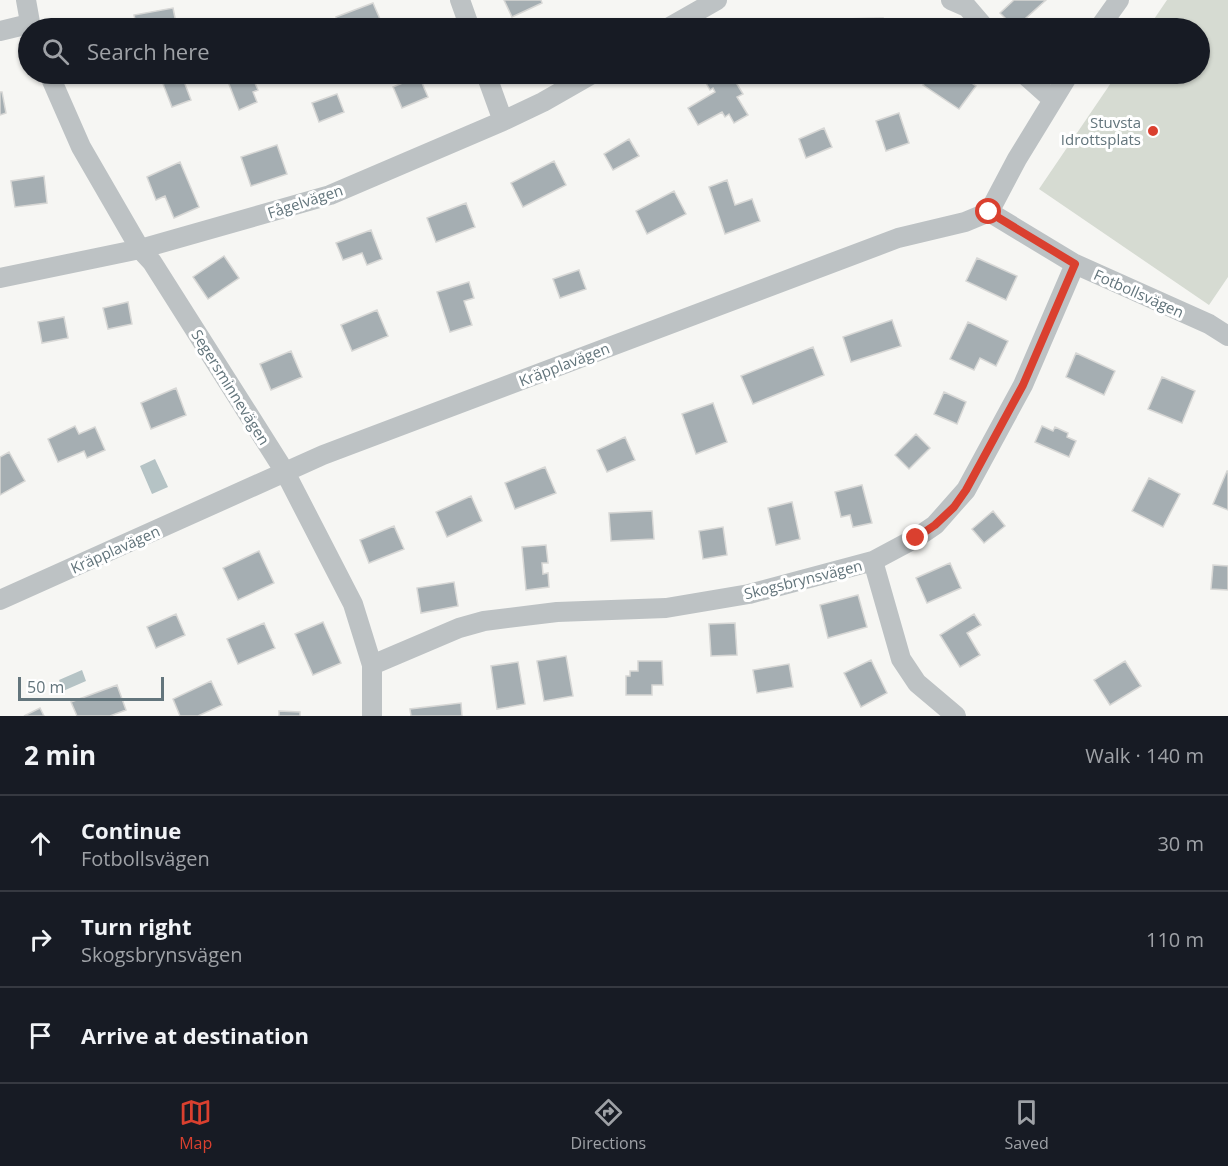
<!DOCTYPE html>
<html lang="en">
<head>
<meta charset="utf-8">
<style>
  :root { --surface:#171b24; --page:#20242c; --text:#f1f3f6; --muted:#9ea1a6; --line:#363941; --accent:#da402f }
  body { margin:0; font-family:"Open Sans",sans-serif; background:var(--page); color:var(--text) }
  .scale { position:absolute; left:18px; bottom:15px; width:146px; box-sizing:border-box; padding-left:6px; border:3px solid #63757c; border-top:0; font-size:16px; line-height:21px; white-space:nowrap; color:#63757c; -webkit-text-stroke:4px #fff; paint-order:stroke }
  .stop { position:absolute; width:18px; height:18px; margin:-14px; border:4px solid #da402f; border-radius:50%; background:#fff }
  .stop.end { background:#da402f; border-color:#fff; box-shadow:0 2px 6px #0008 }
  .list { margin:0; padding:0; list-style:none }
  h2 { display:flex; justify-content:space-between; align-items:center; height:78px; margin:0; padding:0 24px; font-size:26px }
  h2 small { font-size:20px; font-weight:400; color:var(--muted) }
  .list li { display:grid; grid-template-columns:39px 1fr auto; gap:18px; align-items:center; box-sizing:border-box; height:96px; padding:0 24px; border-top:2px solid var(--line) }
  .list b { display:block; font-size:22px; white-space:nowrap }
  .list p { margin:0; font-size:20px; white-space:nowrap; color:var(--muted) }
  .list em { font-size:20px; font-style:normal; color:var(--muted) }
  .icon { flex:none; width:33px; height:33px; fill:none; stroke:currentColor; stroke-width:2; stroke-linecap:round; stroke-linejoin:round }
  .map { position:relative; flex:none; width:1228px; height:716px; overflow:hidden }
  .search { position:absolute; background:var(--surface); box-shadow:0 2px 4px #0004; left:18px; right:18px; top:18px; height:66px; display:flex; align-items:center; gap:15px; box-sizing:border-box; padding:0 21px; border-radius:33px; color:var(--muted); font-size:22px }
  .sheet { height:366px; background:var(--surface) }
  nav { display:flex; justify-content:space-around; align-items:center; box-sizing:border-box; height:84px; border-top:2px solid var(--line); background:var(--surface); font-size:16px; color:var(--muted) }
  nav a { display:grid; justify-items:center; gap:3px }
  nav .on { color:var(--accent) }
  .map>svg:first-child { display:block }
</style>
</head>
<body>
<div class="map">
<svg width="1228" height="716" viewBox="0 0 1228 716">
  <rect width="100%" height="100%" fill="#f6f6f3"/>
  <path fill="#d6dbd2" d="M1167,0H1228V277L1209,305L1039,189L1117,74H1200V28H1148Z"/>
  <path fill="#b5c3c5" d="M155,459L168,487L152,494L140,466Z
    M82,670L86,681L63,691L59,680Z"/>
  <path fill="#a5aeb2" stroke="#d7d7d5" stroke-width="1.5" d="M504,0H541L542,3L512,17Z
    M1014,0H1046L1015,28L1000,13Z
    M373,3L383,26L377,28H341L336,17Z
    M173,8L177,28H137L134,15Z
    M883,18V28H842V19Z
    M86,20L89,28H67Z
    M225,74H251L258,90L253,92L257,102L239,110Z
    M706,74H731L743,94L737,97L748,115L734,123L729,114L725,117L722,112L698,125L688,108L715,92L713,88L710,90L702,76Z
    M930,74H958L976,86L959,109L923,85Z
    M182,76L191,100L172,107L163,84Z
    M419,76L428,97L402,108L393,87Z
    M0,92H2L6,113L0,115Z
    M337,94L344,112L319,122L312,103Z
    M899,113L909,143L886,151L876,121Z
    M824,128L832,147L806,158L799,139Z
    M629,139L639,156L613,170L604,154Z
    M277,145L287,174L251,186L241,157Z
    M554,161L566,185L523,207L511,183Z
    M180,162L199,207L174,218L165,196L156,200L147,177Z
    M44,176L47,203L15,207L11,181Z
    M727,180L735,205L752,199L760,221L725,234L709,187Z
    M674,191L686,214L647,234L636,211Z
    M466,203L475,227L436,242L427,218Z
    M371,230L382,259L367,265L362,253L343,260L336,243Z
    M224,256L239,278L208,299L193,277Z
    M977,258L1017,276L1006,300L966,281Z
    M579,270L586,289L560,298L553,279Z
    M469,282L474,298L464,301L472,325L450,332L437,292Z
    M128,302L132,324L108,329L103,308Z
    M377,310L388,336L352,351L341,325Z
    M64,317L68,338L42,343L38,322Z
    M892,320L901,346L851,362L843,337Z
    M968,322L1008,341L996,366L980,358L974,370L950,359Z
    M813,347L824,375L753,404L741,376Z
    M291,351L302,377L271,390L260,364Z
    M1076,353L1115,371L1104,395L1066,377Z
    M1162,377L1195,391L1182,423L1148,409Z
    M176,388L186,415L151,429L141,403Z
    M944,392L966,402L957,424L934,414Z
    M713,403L727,442L696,454L682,414Z
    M75,426L79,434L95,427L105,450L87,458L84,451L58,462L48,439Z
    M1042,426L1053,431L1055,427L1068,433L1067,437L1076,441L1069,457L1035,442Z
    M916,434L930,448L909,469L895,455Z
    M625,437L635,460L607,472L597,450Z
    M9,452L25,481L0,495V457Z
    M545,467L556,493L515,509L505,483Z
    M1227,471H1228V510L1213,504Z
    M1149,478L1180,494L1163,527L1132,511Z
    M862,485L872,523L853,527L850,515L841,517L835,492Z
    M471,496L482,521L447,537L436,512Z
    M792,502L800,539L776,545L768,508Z
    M652,511L654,539L611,541L609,513Z
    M993,511L1005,526L984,543L972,529Z
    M394,526L404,549L369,563L360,540Z
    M723,527L727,555L703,559L699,531Z
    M546,545L548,563H542L543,574L548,573L549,587L526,590L522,547Z
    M259,551L274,583L238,600L223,568Z
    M950,563L961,588L927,603L916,578Z
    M1213,565L1228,566V590L1211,589Z
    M454,582L458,606L421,613L417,588Z
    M858,595L867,627L828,638L820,605Z
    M176,614L185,635L156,648L147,627Z
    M974,614L981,625L967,633L980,655L960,667L940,635Z
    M323,622L341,663L313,675L295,634Z
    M264,623L275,648L238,664L227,639Z
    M735,623L737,655L711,656L709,624Z
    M566,656L573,696L544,701L537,661Z
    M871,660L887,693L861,707L844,673Z
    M638,661H662L663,685H652V695H626V676H630V671H638Z
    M1125,661L1141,686L1110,705L1094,680Z
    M518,662L525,704L497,709L491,666Z
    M789,664L793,687L757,693L753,670Z
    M211,681L222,705L198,716H180L173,699Z
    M117,685L126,710L110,716H77L71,702Z
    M461,703L462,716H411L410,709Z
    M40,708L44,716H24Z
    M279,711L300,712V716H279Z"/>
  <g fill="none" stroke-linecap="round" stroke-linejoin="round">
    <path stroke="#bdc2c4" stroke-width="20" d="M26,0L31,28
      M460,0L470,28
      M951,0L967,7L985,28
      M668,28L717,0
      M1099,28L1119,0
      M0,31L29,24
      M49,74L81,147L140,249L152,262L285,472L353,604L372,665V716
      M486,74L503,121
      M1024,74L1052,99
      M989,212L1075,264L1209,324L1228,336
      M0,278L140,249L330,195L503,121L543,102L592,74
      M873,561L901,659L917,683L956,716
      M0,600L323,455L898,238L965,222L989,212L1017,159L1069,74
      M372,665L459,628L484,621L557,612L666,608L749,594L873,561L916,538L935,525L966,490L1023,385L1075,264"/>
  </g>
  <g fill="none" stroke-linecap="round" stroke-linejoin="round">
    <path stroke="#da402f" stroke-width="8" d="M916,538L935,525L954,507L966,490L1023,385L1075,264L989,212"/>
  </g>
  <circle fill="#da402f" stroke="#fff" stroke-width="2" cx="1153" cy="131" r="6"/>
  <g text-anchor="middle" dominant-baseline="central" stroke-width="6" stroke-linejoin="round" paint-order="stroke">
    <g font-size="15" fill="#63757c" stroke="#fff" text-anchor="end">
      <text x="1141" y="122">Stuvsta<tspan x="1141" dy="17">Idrottsplats</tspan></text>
    </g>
    <g font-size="15" fill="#63757c" stroke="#fff">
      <text transform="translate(305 201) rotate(-18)">Fågelvägen</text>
      <text transform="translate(1139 293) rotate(24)">Fotbollsvägen</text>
      <text transform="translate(564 364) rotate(-21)">Kräpplavägen</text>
      <text transform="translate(231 387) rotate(58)">Segersminnevägen</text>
      <text transform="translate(115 549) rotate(-24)">Kräpplavägen</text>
      <text transform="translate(803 579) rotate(-14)">Skogsbrynsvägen</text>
    </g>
  </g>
</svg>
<div class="scale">50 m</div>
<div class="stop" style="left:989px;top:212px"></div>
<div class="stop end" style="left:916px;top:538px"></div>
<div class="search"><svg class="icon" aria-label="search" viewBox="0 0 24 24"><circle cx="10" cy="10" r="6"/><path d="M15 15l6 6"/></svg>Search here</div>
</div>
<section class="sheet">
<h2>2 min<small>Walk · 140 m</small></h2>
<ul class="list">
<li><svg class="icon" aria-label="ahead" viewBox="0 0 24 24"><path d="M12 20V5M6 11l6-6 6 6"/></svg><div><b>Continue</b><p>Fotbollsvägen</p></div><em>30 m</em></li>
<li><svg class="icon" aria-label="right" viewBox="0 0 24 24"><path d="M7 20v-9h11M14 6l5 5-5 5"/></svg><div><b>Turn right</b><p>Skogsbrynsvägen</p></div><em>110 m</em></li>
<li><svg class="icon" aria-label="arrive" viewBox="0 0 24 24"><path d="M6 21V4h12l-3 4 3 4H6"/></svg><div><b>Arrive at destination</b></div></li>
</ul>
</section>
<nav>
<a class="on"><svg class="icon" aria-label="map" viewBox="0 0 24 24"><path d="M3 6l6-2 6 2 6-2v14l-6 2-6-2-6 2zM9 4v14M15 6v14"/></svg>Map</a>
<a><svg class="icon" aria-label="directions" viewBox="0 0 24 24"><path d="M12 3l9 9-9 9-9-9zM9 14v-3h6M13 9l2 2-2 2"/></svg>Directions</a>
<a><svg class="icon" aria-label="saved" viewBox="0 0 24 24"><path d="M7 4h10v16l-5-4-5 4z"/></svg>Saved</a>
</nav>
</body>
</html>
